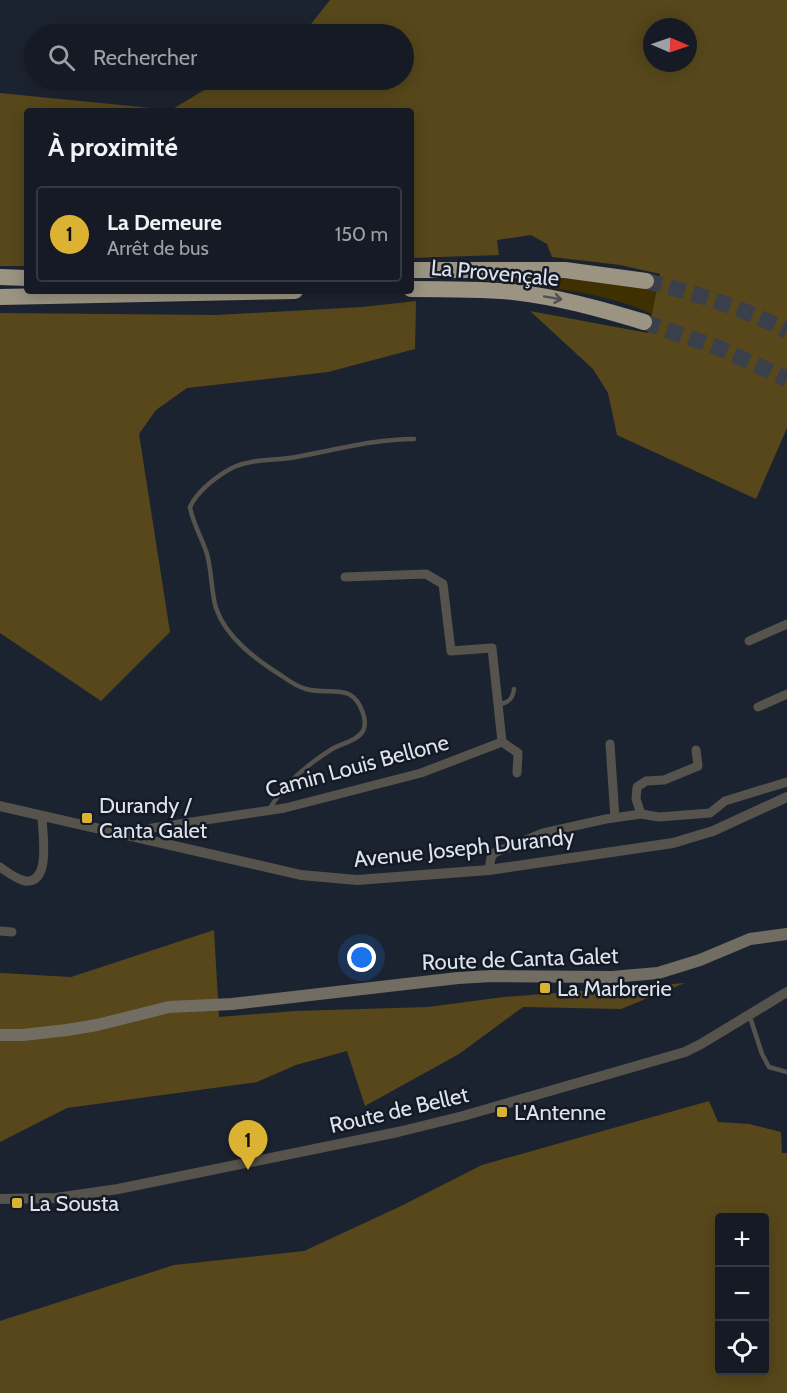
<!DOCTYPE html>
<html lang="fr">
<head>
<meta charset="utf-8">
<style>
  :root { --surface:#151a24; --page:#1e232c; --text:#f1f3f6; --muted:#9da1a6; --line:#343841; --accent:#dcb233 }
  body { margin:0; font-family:Cabin,sans-serif; background:var(--page); color:var(--text) }
  .controls { position:absolute; right:18px; bottom:18px; display:grid; overflow:hidden; border-radius:6px; box-shadow:0 3px 15px #0003 }
  .controls button { width:54px; height:54px; display:grid; place-items:center; padding:0; border:0; border-bottom:2px solid var(--line); background:var(--surface); color:var(--text); font:30px sans-serif }
  .compass { position:absolute; left:643px; top:18px; width:54px; height:54px; border-radius:50%; background:var(--surface); box-shadow:0 3px 15px #0003; rotate:92deg }
  .you { position:absolute; left:362px; top:958px; width:21px; height:21px; margin:-15px; border:4px solid #fff; border-radius:50%; background:#1a73e8; box-shadow:0 0 0 9px #1a73e833 }
  .badge { display:grid; place-items:center; width:39px; height:39px; border-radius:50%; background:var(--accent); color:#111; font-size:20px; font-weight:700 }
  .pin { position:absolute; translate:-50% -50px; filter:drop-shadow(0 2px 3px #0008) }
  .pin::after { content:''; position:absolute; top:32px; width:21px; height:18px; background:inherit; clip-path:polygon(0 0,100% 0,50% 100%) }
  .list { margin:0; padding:0; list-style:none }
  h2 { display:flex; justify-content:space-between; align-items:center; height:78px; margin:0; padding:0 24px; font-size:26px }
  h2 small { font-size:20px; font-weight:400; color:var(--muted) }
  .list li { display:grid; grid-template-columns:39px 1fr auto; gap:18px; align-items:center; box-sizing:border-box; height:96px; margin:0 12px 12px; padding:0 12px; border:2px solid var(--line); border-radius:6px }
  .list b { display:block; font-size:22px; white-space:nowrap }
  .list p { margin:0; font-size:20px; white-space:nowrap; color:var(--muted) }
  .list em { font-size:20px; font-style:normal; color:var(--muted) }
  .icon { flex:none; width:33px; height:33px; fill:none; stroke:currentColor; stroke-width:2; stroke-linecap:round; stroke-linejoin:round }
  .map { position:relative; flex:none; width:787px; height:1393px; overflow:hidden }
  .search { position:absolute; background:var(--surface); box-shadow:0 3px 15px #0003; left:24px; top:24px; width:390px; height:66px; display:flex; align-items:center; gap:15px; box-sizing:border-box; padding:0 21px; border-radius:33px; color:var(--muted); font-size:22px }
  .panel { position:absolute; background:var(--surface); box-shadow:0 3px 15px #0003; left:24px; top:108px; width:390px; height:186px; border-radius:6px }
  .map>svg:first-child { display:block }
</style>
</head>
<body>
<div class="map">
<svg width="787" height="1393" viewBox="0 0 787 1393">
  <rect width="100%" height="100%" fill="#1c2330"/>
  <path fill="#3f3001" d="M484,276L547,277L601,281L657,290L652,314C600,291 541,286 485,281Z"/>
  <path fill="#57471b" fill-rule="evenodd" d="M330,0H787V428L756,499L617,435L608,393L593,369L530,311L648,333L660,274L620,265L552,257L547,244L531,235L497,240L499,255L411,258V111H27V266H0V93L171,110L221,80H404V34H295L311,24ZM652,27H688V63H652Z
    M416,301L415,349L328,372L187,388L156,410L139,434L170,632L101,701L0,633V313L216,315L362,307Z
    M214,930L219,1017L295,1011L428,1007L504,997L685,983L621,1009L523,1007L459,1054L365,1106L347,1051L296,1065L257,1082L67,1108L0,1142V973L71,977Z
    M709,1101L718,1122L749,1124L781,1132L782,1153H787V1393H0V1321L174,1265L304,1251L401,1206L482,1165ZM720,1218H764V1370H720Z"/>
  <g fill="none" stroke-linecap="round" stroke-linejoin="round">
    <path stroke="#39404c" stroke-width="16" stroke-dasharray="16 8" stroke-linecap="butt" d="M646,281C695,293 742,307 787,331
      M644,322L719,348L787,379"/>
    <path stroke="#55534c" stroke-width="4.5" d="M499,704C509,703 513,698 514,689
      M270,808C285,783 308,764 332,749C342,743 357,741 363,731C366,725 365,719 363,713C352,681 331,696 306,689C298,687 289,681 282,676C257,660 226,638 216,608C211,591 212,572 207,554C202,538 193,524 190,507C197,491 218,475 234,467C255,458 275,461 296,457C336,450 374,439 414,439
      M750,1017L762,1054L769,1067L787,1072"/>
    <path stroke="#55534c" stroke-width="9" d="M749,641L787,624
      M758,707L787,694
      M502,742L518,753L517,773
      M610,744L615,818
      M641,814L636,799L637,787L646,781L664,780L698,766L696,750
      M135,837L140,831L152,828L285,808L421,773L502,742L492,648L451,651L443,584L426,574L345,577
      M0,867C7,872 16,879 25,881C52,884 42,832 42,816
      M489,870L491,858L494,853L543,833L606,819L641,814L659,817L710,813L725,801L787,782
      M0,931L12,932"/>
    <path stroke="#55534c" stroke-width="10" d="M0,806L301,875L357,880L489,870L673,843L713,831L787,797
      M0,1199L56,1198L118,1189L398,1132L463,1116L685,1052L701,1044L787,992"/>
    <path stroke="#726d62" stroke-width="12" d="M0,1035H23L67,1030L97,1025L169,1007L232,1004L458,978L491,976L612,977L658,973L700,960L750,939L787,934"/>
    <path stroke="#9b9483" stroke-width="16" d="M411,270H565L646,281
      M0,277L27,278
      M411,289C445,289 479,289 513,292C558,297 601,309 644,322
      M0,297L295,291"/>
  </g>
  <defs><path id="oneway-shaft" d="M-6 0H5M1.5-3L5.5 0L1.5 3" fill="none" stroke-width="1.6" stroke-linecap="round" stroke-linejoin="round" transform="scale(1.5)"/></defs>
  <use stroke="#505150" href="#oneway-shaft" transform="translate(553 298) rotate(10)"/>
  <g fill="#dcb233" stroke="#131a26" stroke-width="2">
    <rect x="81" y="812" width="12" height="12" rx="3"/>
    <rect x="539" y="982" width="12" height="12" rx="3"/>
    <rect x="496" y="1106" width="12" height="12" rx="3"/>
    <rect x="11" y="1197" width="12" height="12" rx="3"/>
  </g>
  <g text-anchor="middle" dominant-baseline="central" stroke-width="5" stroke-linejoin="round" paint-order="stroke">
    <g font-size="22" fill="#dde2eb" stroke="#131a26">
      <text transform="translate(495 273) rotate(5)">La Provençale</text>
      <text transform="translate(357 766) rotate(-15)">Camin Louis Bellone</text>
      <text transform="translate(464 848) rotate(-6)">Avenue Joseph Durandy</text>
      <text transform="translate(520 959) rotate(-2)">Route de Canta Galet</text>
      <text transform="translate(399 1110) rotate(-13)">Route de Bellet</text>
    </g>
    <g font-size="22" fill="#dde2eb" stroke="#131a26" text-anchor="start">
      <text x="99" y="805">Durandy /<tspan x="99" dy="25">Canta Galet</tspan></text>
      <text x="557" y="988">La Marbrerie</text>
      <text x="514" y="1112">L'Antenne</text>
      <text x="29" y="1203">La Sousta</text>
    </g>
  </g>
</svg>
<div class="controls">
<button>+</button>
<button>−</button>
<button><svg class="icon" aria-label="locate" viewBox="0 0 24 24"><circle cx="12" cy="12" r="6"/><path d="M12 2v4M12 18v4M2 12h4M18 12h4"/></svg></button>
</div>
<svg class="compass" viewBox="-18 -18 36 36"><path d="M0-13l5 13h-10z" fill="#e53935"/><path d="M0 13l5-13h-10z" fill="#9da1a6"/></svg>
<div class="you"></div>
<div class="pin badge" style="left:248px;top:1170px">1</div>
<div class="search"><svg class="icon" aria-label="search" viewBox="0 0 24 24"><circle cx="10" cy="10" r="6"/><path d="M15 15l6 6"/></svg>Rechercher</div>
<section class="panel">
<h2>À proximité<small></small></h2>
<ul class="list">
<li><span class="badge">1</span><div><b>La Demeure</b><p>Arrêt de bus</p></div><em>150 m</em></li>
</ul>
</section>
</div>
</body>
</html>
